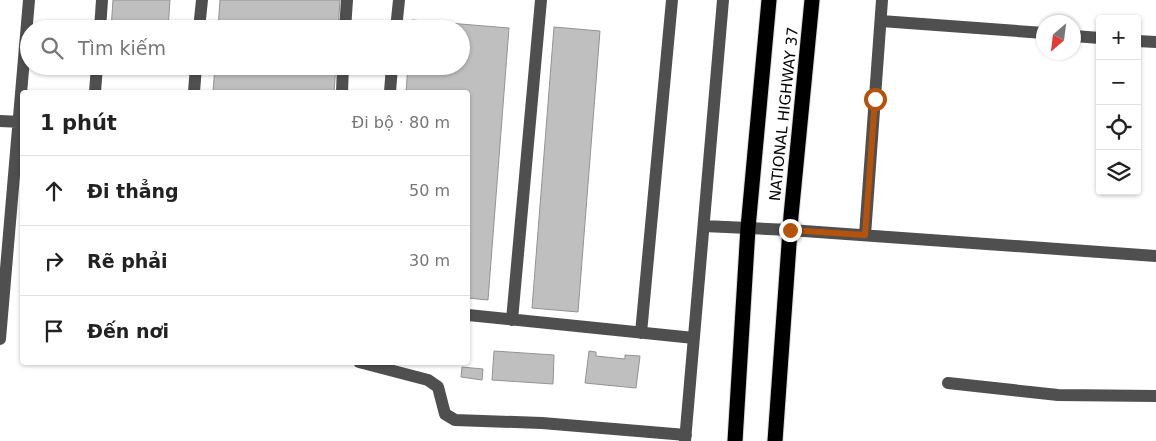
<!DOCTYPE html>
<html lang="vi">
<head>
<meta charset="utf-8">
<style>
  :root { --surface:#fff; --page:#f6f6f6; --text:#222; --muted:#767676; --line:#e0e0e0 }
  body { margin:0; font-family:"DejaVu Sans",sans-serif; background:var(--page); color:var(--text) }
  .controls { position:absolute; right:15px; top:15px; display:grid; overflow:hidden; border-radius:5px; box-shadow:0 1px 4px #0004 }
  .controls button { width:45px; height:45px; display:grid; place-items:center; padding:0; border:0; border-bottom:1px solid var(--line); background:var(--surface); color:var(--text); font:25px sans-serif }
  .compass { position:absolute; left:1036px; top:15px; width:45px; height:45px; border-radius:50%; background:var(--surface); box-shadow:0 1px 4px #0004; rotate:208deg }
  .stop { position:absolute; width:15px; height:15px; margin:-11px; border:4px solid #b45309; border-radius:50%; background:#fff }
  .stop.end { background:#b45309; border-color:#fff; box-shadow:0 1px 5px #0008 }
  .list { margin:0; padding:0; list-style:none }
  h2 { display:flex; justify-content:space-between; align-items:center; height:65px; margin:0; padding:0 20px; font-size:21px }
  h2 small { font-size:16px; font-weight:400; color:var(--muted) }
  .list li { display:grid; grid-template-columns:32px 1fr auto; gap:15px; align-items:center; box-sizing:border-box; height:70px; padding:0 20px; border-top:1px solid var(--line) }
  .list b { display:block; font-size:19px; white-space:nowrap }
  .list em { font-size:16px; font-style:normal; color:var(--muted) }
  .icon { flex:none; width:28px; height:28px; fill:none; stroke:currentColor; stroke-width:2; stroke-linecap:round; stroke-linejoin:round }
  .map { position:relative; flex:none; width:1156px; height:441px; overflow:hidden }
  .search { position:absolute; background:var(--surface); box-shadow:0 1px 4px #0004; left:20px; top:20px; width:450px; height:55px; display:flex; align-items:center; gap:12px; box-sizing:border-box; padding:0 18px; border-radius:28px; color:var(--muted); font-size:19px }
  .panel { position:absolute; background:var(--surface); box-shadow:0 1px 4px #0004; left:20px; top:90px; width:450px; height:275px; border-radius:5px }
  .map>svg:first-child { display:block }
</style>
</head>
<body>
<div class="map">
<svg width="1156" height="441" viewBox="0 0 1156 441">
  <rect width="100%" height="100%" fill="#fff"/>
  <path fill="#bfbfbf" stroke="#939393" d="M113,0H170L168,29H111Z
    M220,0H340L338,29H218Z
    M412,20L509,28L488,300L468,298V92H406L408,66H461V29H411Z
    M554,27L600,31L578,312L532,308Z
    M215,66H336L334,92H213Z
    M494,351L554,355L553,384L492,380Z
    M589,351L596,352V356L625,359V355L640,356L636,388L585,383Z
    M462,367L483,369L482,380L461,377Z"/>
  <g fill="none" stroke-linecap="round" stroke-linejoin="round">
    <defs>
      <path id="highway" d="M735,441L748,228L769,0
        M775,441L791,216L812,0"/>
    </defs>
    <use href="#highway" stroke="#dbdbdb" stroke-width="17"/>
    <path stroke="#4f4f4f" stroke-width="12" d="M881,21L1044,33
      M100,29L102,0
      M199,29L202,0
      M345,29L347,0
      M396,29L399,0
      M1074,36L1100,38
      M1137,41L1156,42
      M95,92L97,66
      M194,92L196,66
      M342,92L343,66
      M390,92L392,66
      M0,121L22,122
      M704,226L790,230L1156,256
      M865,235L882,0
      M468,315L694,338
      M512,320L541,0
      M641,333L672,0
      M0,339L29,0
      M359,362L428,380L438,387L445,414L455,420L542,423L686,435
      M948,383L1058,395L1156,396
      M685,441L723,0"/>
    <use href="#highway" stroke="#000" stroke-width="15"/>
  </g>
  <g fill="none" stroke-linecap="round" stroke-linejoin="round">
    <path stroke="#b45309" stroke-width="6" d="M790,230L865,235L875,99"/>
  </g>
  <g text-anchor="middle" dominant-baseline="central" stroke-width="4" stroke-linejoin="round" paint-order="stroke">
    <g font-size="15" fill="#000" stroke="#fff">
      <text transform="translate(784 114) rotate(-84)">NATIONAL HIGHWAY 37</text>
    </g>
  </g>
</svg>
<div class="controls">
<button>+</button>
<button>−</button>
<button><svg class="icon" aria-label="locate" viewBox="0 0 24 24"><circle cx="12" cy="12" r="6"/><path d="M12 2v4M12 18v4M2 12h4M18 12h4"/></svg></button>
<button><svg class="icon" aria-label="layers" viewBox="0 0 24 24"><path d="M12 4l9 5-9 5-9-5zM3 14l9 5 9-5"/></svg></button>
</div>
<svg class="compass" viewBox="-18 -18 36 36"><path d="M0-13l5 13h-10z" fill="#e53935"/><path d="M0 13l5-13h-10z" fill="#767676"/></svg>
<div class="stop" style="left:875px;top:99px"></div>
<div class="stop end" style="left:790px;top:230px"></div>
<div class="search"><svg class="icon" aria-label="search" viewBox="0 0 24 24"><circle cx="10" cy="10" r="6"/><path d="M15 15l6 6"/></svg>Tìm kiếm</div>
<section class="panel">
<h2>1 phút<small>Đi bộ · 80 m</small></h2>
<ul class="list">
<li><svg class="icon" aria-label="ahead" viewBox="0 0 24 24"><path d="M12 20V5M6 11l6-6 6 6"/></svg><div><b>Đi thẳng</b></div><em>50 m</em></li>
<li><svg class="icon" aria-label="right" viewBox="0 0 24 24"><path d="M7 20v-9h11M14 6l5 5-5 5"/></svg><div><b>Rẽ phải</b></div><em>30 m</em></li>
<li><svg class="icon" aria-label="arrive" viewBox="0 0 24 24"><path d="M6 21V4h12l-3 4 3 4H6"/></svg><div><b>Đến nơi</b></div></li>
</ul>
</section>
</div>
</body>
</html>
